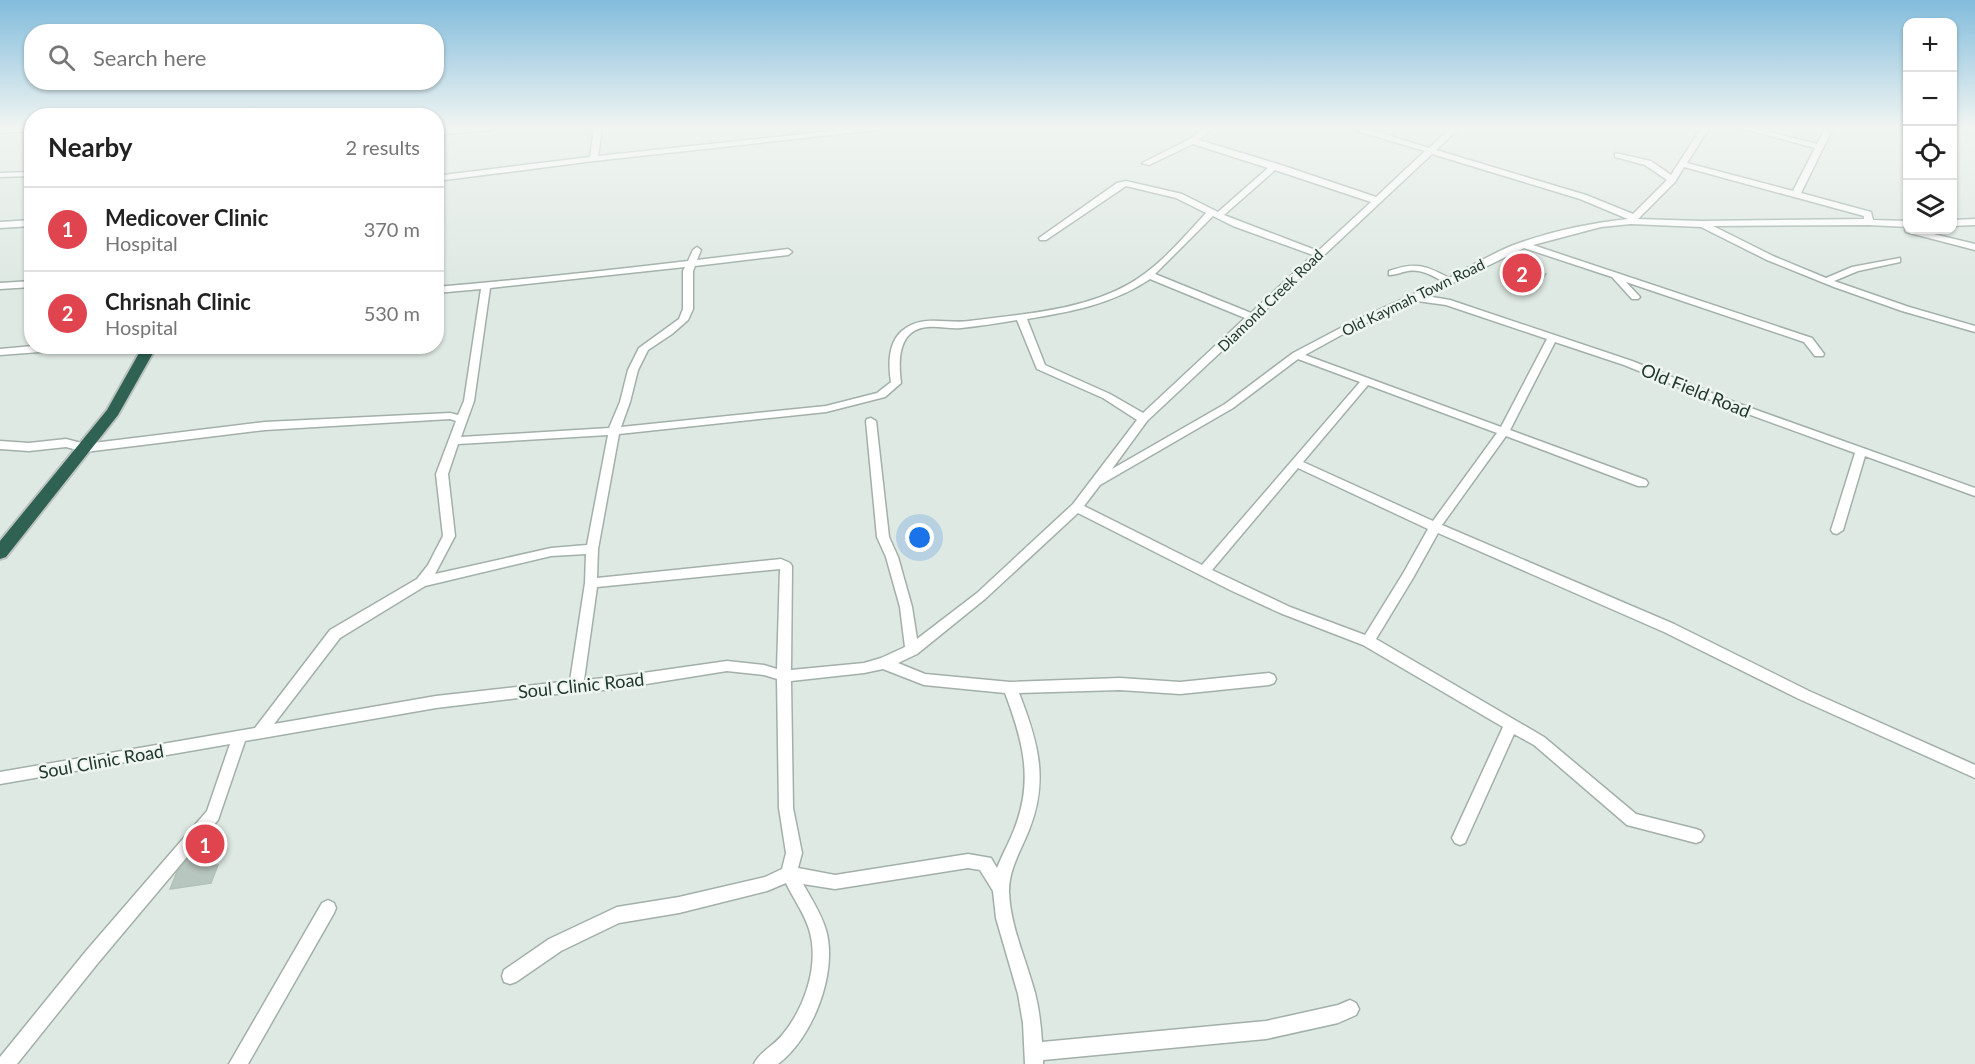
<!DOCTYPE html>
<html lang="en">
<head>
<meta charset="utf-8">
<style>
  :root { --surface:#fff; --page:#f6f6f6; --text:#222; --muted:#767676; --line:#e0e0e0; --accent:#111827 }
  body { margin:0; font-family:Lato,sans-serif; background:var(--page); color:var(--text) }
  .controls { position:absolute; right:18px; top:18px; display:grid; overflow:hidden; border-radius:12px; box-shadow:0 2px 4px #0004 }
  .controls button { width:54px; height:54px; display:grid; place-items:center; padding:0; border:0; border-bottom:2px solid var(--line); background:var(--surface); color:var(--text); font:30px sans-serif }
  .you { position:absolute; left:920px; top:538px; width:21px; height:21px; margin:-15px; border:4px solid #fff; border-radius:50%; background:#1a73e8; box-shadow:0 0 0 9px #1a73e833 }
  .badge { display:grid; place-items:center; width:39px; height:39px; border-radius:50%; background:var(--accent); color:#fff; font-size:20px; font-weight:700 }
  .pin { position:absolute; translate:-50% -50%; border:3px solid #fff; box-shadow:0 2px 6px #0006 }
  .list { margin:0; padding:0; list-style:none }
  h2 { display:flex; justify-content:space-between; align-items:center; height:78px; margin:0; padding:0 24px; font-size:26px }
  h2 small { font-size:20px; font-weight:400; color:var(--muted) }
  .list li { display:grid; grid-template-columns:39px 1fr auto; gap:18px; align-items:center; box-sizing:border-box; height:84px; padding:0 24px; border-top:2px solid var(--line) }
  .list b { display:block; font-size:22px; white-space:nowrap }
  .list p { margin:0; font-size:20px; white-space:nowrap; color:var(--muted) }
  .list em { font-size:20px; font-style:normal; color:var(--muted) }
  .icon { flex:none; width:33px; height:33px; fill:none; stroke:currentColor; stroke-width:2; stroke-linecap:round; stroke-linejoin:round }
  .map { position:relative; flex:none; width:1975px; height:1064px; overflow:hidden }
  .search { position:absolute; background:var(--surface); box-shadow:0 2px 4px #0004; left:24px; top:24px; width:420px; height:66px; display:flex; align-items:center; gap:15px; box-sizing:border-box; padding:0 21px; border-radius:24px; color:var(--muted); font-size:22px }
  .panel { position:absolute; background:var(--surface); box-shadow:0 2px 4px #0004; left:24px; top:108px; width:420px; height:246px; border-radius:24px }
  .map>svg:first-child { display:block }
</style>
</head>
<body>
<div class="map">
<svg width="1975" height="1064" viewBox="0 0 1975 1064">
  <rect width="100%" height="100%" fill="#dfe9e3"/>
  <path fill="#b7c6bf" stroke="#b2c2ba" stroke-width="1.5" d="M1531,269L1546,274L1540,283L1524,278Z
    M221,845L213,866L218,865L211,883L170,889L177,872L197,848Z"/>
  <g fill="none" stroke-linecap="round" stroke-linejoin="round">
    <defs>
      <path id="minor" d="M32,128V131L0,133V129Z
        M469,128H495L491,130L436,135V131Z
        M594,128H602L598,156L859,128H881L877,130L594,161L436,181V176L590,157Z
        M1204,128H1212L1199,140L1278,164L1376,197L1425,151L1354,130L1353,128H1364L1429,148L1451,128H1459L1436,150L1586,195L1633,214L1667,180L1645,165L1615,157V153L1651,161L1671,175L1701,128H1709L1687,163L1793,191L1815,148L1741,128H1753L1817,144L1825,128H1833L1801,193L1871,212L1873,220L1908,221V227L1869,225L1713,226L1773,256L1826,278L1852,267L1900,258V262L1858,271L1834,281L1909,307L1975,326V332L1902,311L1834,287L1767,260L1701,227L1631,224L1601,227L1533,245L1812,338L1824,354L1823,356H1815L1804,342L1626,282L1640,297L1638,299H1632L1612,277L1524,248L1426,296L1450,300L1632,361L1734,402L1975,488V496L1865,456L1843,530L1837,534L1833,533L1831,530L1855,453L1726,406L1624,365L1555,342L1510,430L1646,480L1648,483L1646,486H1638L1506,436L1442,525L1674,624L1809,691L1975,765V778L1799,699L1664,632L1438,533L1413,578L1376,639L1544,737L1636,814L1696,829L1701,831L1704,836L1701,841L1696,843L1627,825L1534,745L1514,734L1465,843L1460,845L1455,843L1452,838L1503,727L1363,645L1280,613L1230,590L1078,513L985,599L917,654L898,663L925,674L1010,682L1120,678L1180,682L1269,673L1274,675L1276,679L1274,683L1269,685L1180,694L1120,690L1019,693C1038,742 1049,780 1029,830C1021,850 1009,869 1009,891C1010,926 1026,959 1035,993C1039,1009 1041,1025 1042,1042L1266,1021L1338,1005L1350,1000L1356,1003L1359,1009L1356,1015L1338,1023L1266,1039L1043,1060V1064H1025L1023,1023L1018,994L996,918L993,891L980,870L968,868L835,889L803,884C811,898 821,913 826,930C838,972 813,1038 778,1064H754C759,1052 775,1045 783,1034C805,1007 820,964 809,929C804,913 793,898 786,883L767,891L679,913L619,923L561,951L516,982L510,984L504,982L502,976L504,970L549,939L617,907L679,897L765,877L782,869L786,853L779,808L777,679L764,675L727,671L615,689L534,696L436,708L245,741L218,820L98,963L17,1064H0V1057L86,951L207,811L230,744L0,784V772L255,728L330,630L417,579L428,565L443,536L436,474L456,421L450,419L265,430L85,452L66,447L29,451L0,449V441L29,443L66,439L85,444L265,422L450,413L458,415L464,401L481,289L436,293V287C520,280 604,271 688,261L693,250L697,247L701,250L697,260L788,249L792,252L788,255L695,266L693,271V309L688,320L672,334L648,350L638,370L630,402L621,427L826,406L877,393L891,382C888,363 888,339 906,328C924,315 948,324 969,321C1022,314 1081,311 1129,284C1159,267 1183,238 1206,213L1176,198L1126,186L1046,240H1040L1039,238L1117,183L1126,181L1182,194L1218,212L1268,168L1193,144L1149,165L1142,163L1190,139ZM1432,154L1580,199L1628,219C1589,223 1548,232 1511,246C1490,255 1469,267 1449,278C1425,265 1415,262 1389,271V275C1396,275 1401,272 1408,271C1421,269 1431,275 1442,281L1348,324L1293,353L1225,404L1112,469L1147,421ZM1684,167L1864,216V219L1701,221L1638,219L1675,182ZM1275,170L1371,202L1318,251L1224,215ZM1213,216L1233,226L1313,255L1251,313L1155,274ZM685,267L683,271V309L679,319L639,348L628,370L620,402L609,428L461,437L474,401L490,288ZM1150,279L1245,318L1143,413L1110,394L1045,365L1027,319C1070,312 1113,304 1150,279ZM1417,301L1446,305L1547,339L1501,427L1305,355L1354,328ZM1017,320L1037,369L1103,398L1137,420L1073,504L977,593L917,639L912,607L898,557L889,537L876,421L871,418L867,419L866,421L877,537L886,557L900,607L905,647L881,658L864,663L791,670L792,566L790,563L781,559L597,578L598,549L619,434L826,412L885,397L901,383C898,360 898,329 928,327C939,326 950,329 961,328C980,326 999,323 1017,320ZM1298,359L1360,382L1202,565L1084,506L1100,485L1233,408ZM1368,385L1497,433L1433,521L1303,462ZM608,435L587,545L551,548L435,574L455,536L448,474L458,444ZM1298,468L1428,529L1404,572L1365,635L1290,607L1212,570ZM586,554L585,583L570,681L436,696L274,724L340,638L425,586L551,556ZM780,569L777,669L764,665L727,661L615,677L584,680L597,587ZM883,669L924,685L1005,693C1023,741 1034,780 1014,830C1009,843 1002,855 997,868L991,858L968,854L835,875L798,868L802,853L793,808L791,681L864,673Z
        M32,172V176L0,177V173Z
        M1975,219V225L1952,226V220Z
        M32,220V226L0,228V222Z
        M1908,228V230H1917L1975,244V250L1906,232L1905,230Z
        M32,281V287L0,289V283Z
        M33,346H85L80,349L0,355V349Z
        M328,900L334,903L336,908L334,913L248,1064H229L322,903Z"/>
      <path id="highway" d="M143,346H157L118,415L6,557L0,559V541L107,410Z"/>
    </defs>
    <use href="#minor" stroke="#a2b0a9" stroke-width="3"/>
    <use href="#highway" stroke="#bcc3c1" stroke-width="4"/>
    <use href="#minor" fill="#fff" fill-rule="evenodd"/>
    <use href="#highway" fill="#2f6252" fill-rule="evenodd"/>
  </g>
  <linearGradient id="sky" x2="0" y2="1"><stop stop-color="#82bcdc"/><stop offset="0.46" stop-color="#f1f5f2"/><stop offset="1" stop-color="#f1f5f2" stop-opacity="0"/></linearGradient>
  <rect width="1975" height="277" fill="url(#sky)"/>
  <g text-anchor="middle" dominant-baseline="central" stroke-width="5" stroke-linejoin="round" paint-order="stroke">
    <g font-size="15" fill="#21382f" stroke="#eff6f2">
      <text transform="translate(1413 297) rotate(-26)">Old Kaymah Town Road</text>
      <text transform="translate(1270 300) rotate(-44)">Diamond Creek Road</text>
    </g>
    <g font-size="18" fill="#21382f" stroke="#eff6f2">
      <text transform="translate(1696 390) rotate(22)">Old Field Road</text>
      <text transform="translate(581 685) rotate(-6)">Soul Clinic Road</text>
      <text transform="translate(101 761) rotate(-10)">Soul Clinic Road</text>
    </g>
  </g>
</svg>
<div class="controls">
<button>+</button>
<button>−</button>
<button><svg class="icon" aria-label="locate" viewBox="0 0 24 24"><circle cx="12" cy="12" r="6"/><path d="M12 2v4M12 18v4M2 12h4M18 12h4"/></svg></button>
<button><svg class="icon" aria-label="layers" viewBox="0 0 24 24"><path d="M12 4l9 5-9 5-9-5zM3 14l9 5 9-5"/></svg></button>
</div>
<div class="you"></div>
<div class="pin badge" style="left:205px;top:844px;background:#e0444e">1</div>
<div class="pin badge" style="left:1522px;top:273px;background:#e0444e">2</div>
<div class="search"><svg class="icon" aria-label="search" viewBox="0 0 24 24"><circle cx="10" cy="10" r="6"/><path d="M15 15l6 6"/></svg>Search here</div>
<section class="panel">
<h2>Nearby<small>2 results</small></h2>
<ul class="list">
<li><span class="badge" style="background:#e0444e">1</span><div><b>Medicover Clinic</b><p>Hospital</p></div><em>370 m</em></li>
<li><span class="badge" style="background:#e0444e">2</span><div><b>Chrisnah Clinic</b><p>Hospital</p></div><em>530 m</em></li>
</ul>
</section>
</div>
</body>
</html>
